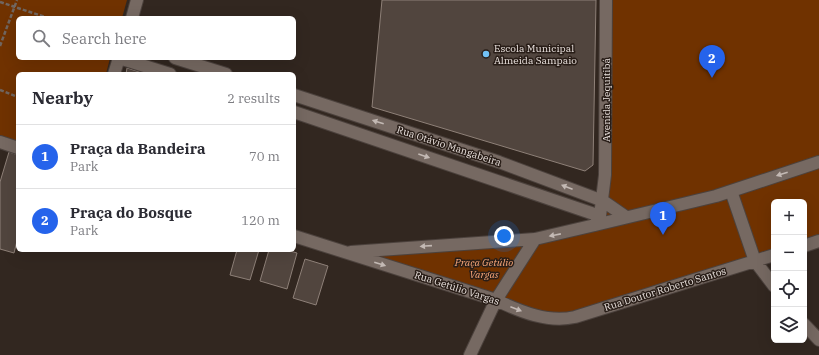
<!DOCTYPE html>
<html lang="en">
<head>
<meta charset="utf-8">
<style>
  :root { --surface:#fff; --page:#f2f2f3; --text:#2b2b33; --muted:#7c7c81; --line:#e1e1e2; --accent:#2563eb }
  body { margin:0; font-family:"IBM Plex Serif",serif; background:var(--page); color:var(--text) }
  .controls { position:absolute; right:12px; bottom:12px; display:grid; overflow:hidden; border-radius:6px; box-shadow:0 4px 16px #0002 }
  .controls button { width:36px; height:36px; display:grid; place-items:center; padding:0; border:0; border-bottom:1px solid var(--line); background:var(--surface); color:var(--text); font:20px sans-serif }
  .you { position:absolute; left:504px; top:236px; width:14px; height:14px; margin:-10px; border:3px solid #fff; border-radius:50%; background:#1a73e8; box-shadow:0 0 0 6px #1a73e833 }
  .badge { display:grid; place-items:center; width:26px; height:26px; border-radius:50%; background:var(--accent); color:#fff; font-size:13px; font-weight:700 }
  .pin { position:absolute; translate:-50% -33px; filter:drop-shadow(0 1px 2px #0008) }
  .pin::after { content:''; position:absolute; top:21px; width:14px; height:12px; background:inherit; clip-path:polygon(0 0,100% 0,50% 100%) }
  .list { margin:0; padding:0; list-style:none }
  h2 { display:flex; justify-content:space-between; align-items:center; height:52px; margin:0; padding:0 16px; font-size:17px }
  h2 small { font-size:13px; font-weight:400; color:var(--muted) }
  .list li { display:grid; grid-template-columns:26px 1fr auto; gap:12px; align-items:center; box-sizing:border-box; height:64px; padding:0 16px; border-top:1px solid var(--line) }
  .list b { display:block; font-size:15px; white-space:nowrap }
  .list p { margin:0; font-size:13px; white-space:nowrap; color:var(--muted) }
  .list em { font-size:13px; font-style:normal; color:var(--muted) }
  .icon { flex:none; width:22px; height:22px; fill:none; stroke:currentColor; stroke-width:2; stroke-linecap:round; stroke-linejoin:round }
  .map { position:relative; flex:none; width:819px; height:355px; overflow:hidden }
  .search { position:absolute; background:var(--surface); box-shadow:0 4px 16px #0002; left:16px; top:16px; width:280px; height:44px; display:flex; align-items:center; gap:10px; box-sizing:border-box; padding:0 14px; border-radius:6px; color:var(--muted); font-size:15px }
  .panel { position:absolute; background:var(--surface); box-shadow:0 4px 16px #0002; left:16px; top:72px; width:280px; height:180px; border-radius:6px }
  .map>svg:first-child { display:block }
</style>
</head>
<body>
<div class="map">
<svg width="819" height="355" viewBox="0 0 819 355">
  <rect width="100%" height="100%" fill="#322720"/>
  <path fill="#703200" d="M0,0H127L122,18H18V58H110L106,74H18V146L0,140Z
    M605,0H819V240L804,244V202H774V253L558,317L348,253L447,245L595,225L606,199Z"/>
  <path fill="#51453e" stroke="#8e8078" d="M382,0H596L593,165L585,171L372,107Z
    M127,68L146,74H126Z
    M9,152L18,155V237L14,253L0,249V182Z
    M237,250H259L250,280L230,275Z
    M269,250H287L297,253L287,289L260,281Z
    M305,259L328,266L316,305L293,298Z"/>
  <g fill="none" stroke-linecap="round" stroke-linejoin="round">
    <defs>
      <path id="minor" d="M132,18L137,0
        M119,58L170,74
        M175,58L226,74
        M114,74L119,58
        M294,95L499,162L603,201L626,217
        M294,112L600,216
        M0,142L18,148
        M731,191L755,261L774,286
        M595,225L716,196L819,162
        M294,236L496,300C521,312 548,323 575,317L774,255
        M804,246L819,241
        M351,252L535,239L595,225L600,216L605,175L606,0
        M804,324L819,340
        M470,355L496,300L535,239"/>
    </defs>
    <use href="#minor" stroke="#4c423d" stroke-width="14"/>
    <path stroke="#706660" stroke-width="2.5" stroke-dasharray="4 2" stroke-linecap="butt" d="M0,2L48,18
      M0,46L17,0
      M0,90L18,97"/>
    <use href="#minor" stroke="#766962" stroke-width="12"/>
  </g>
  <defs><path id="oneway-solid" d="M-6-.8H1V-3.2L6.5 0L1 3.2V.8H-6Z"/></defs>
  <g fill="#c3b9b4">
    <use href="#oneway-solid" transform="translate(378 122) rotate(-162)"/>
    <use href="#oneway-solid" transform="translate(424 156) rotate(19)"/>
    <use href="#oneway-solid" transform="translate(782 174) rotate(162)"/>
    <use href="#oneway-solid" transform="translate(567 187) rotate(-159)"/>
    <use href="#oneway-solid" transform="translate(555 235) rotate(169)"/>
    <use href="#oneway-solid" transform="translate(426 246) rotate(176)"/>
    <use href="#oneway-solid" transform="translate(380 264) rotate(17)"/>
    <use href="#oneway-solid" transform="translate(516 309) rotate(21)"/>
  </g>
  <circle fill="#72c1f5" stroke="#281d17" stroke-width="1.5" cx="486" cy="54" r="4"/>
  <g text-anchor="middle" dominant-baseline="central" stroke-width="3" stroke-linejoin="round" paint-order="stroke">
    <g font-size="10" fill="#ece4e0" stroke="#281d17" text-anchor="start">
      <text x="494" y="48">Escola Municipal<tspan x="494" dy="12">Almeida Sampaio</tspan></text>
    </g>
    <g font-size="10" fill="#ece4e0" stroke="#281d17">
      <text transform="translate(606 100) rotate(-90)">Avenida Jequitibá</text>
      <text transform="translate(449 146) rotate(18)">Rua Otávio Mangabeira</text>
      <text transform="translate(457 288) rotate(18)">Rua Getúlio Vargas</text>
      <text transform="translate(665 289) rotate(-17)">Rua Doutor Roberto Santos</text>
    </g>
    <g font-size="10" font-style="italic" fill="#fca97a" stroke="#281d17">
      <text x="484" y="262">Praça Getúlio<tspan x="484" dy="12">Vargas</tspan></text>
    </g>
  </g>
</svg>
<div class="controls">
<button>+</button>
<button>−</button>
<button><svg class="icon" aria-label="locate" viewBox="0 0 24 24"><circle cx="12" cy="12" r="6"/><path d="M12 2v4M12 18v4M2 12h4M18 12h4"/></svg></button>
<button><svg class="icon" aria-label="layers" viewBox="0 0 24 24"><path d="M12 4l9 5-9 5-9-5zM3 14l9 5 9-5"/></svg></button>
</div>
<div class="you"></div>
<div class="pin badge" style="left:663px;top:235px">1</div>
<div class="pin badge" style="left:712px;top:78px">2</div>
<div class="search"><svg class="icon" aria-label="search" viewBox="0 0 24 24"><circle cx="10" cy="10" r="6"/><path d="M15 15l6 6"/></svg>Search here</div>
<section class="panel">
<h2>Nearby<small>2 results</small></h2>
<ul class="list">
<li><span class="badge">1</span><div><b>Praça da Bandeira</b><p>Park</p></div><em>70 m</em></li>
<li><span class="badge">2</span><div><b>Praça do Bosque</b><p>Park</p></div><em>120 m</em></li>
</ul>
</section>
</div>
</body>
</html>
